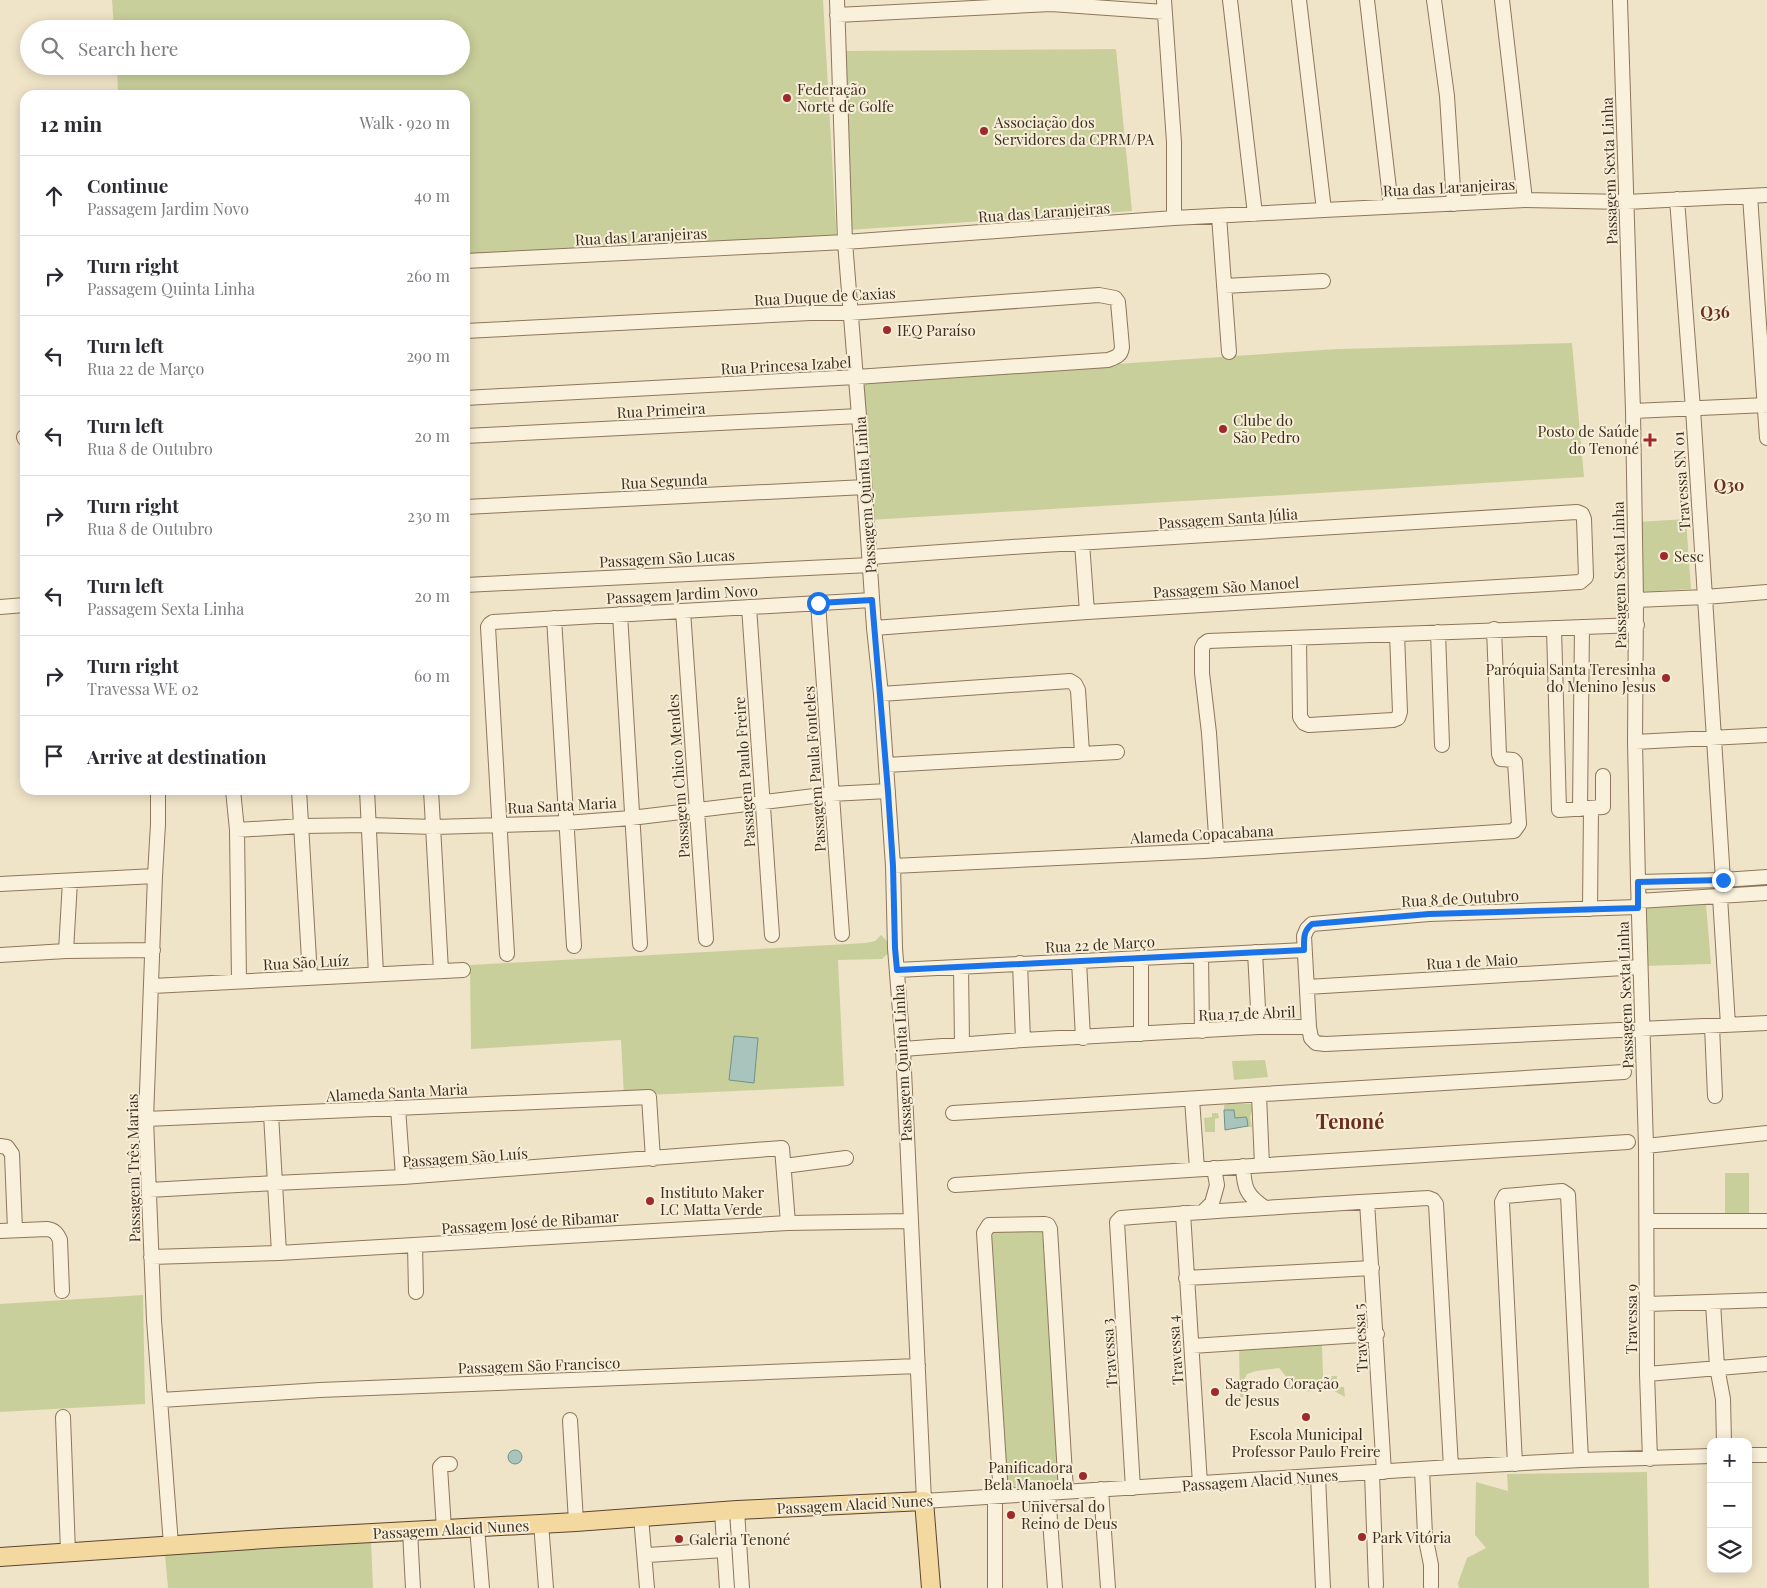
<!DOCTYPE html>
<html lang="en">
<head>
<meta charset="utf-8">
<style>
  :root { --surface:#fff; --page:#f7f7f7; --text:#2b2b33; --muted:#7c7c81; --line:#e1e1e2 }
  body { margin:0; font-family:"Playfair Display",serif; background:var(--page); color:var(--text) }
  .controls { position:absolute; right:15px; bottom:15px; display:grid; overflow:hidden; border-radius:10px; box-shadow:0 2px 12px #0003 }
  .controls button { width:45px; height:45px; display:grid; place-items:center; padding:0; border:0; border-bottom:1px solid var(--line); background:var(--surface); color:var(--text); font:25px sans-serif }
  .stop { position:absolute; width:15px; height:15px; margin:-11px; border:4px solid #1a73e8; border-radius:50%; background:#fff }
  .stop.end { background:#1a73e8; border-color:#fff; box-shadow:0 1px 5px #0008 }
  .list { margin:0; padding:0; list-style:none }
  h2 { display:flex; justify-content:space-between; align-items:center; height:65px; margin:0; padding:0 20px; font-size:21px }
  h2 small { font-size:16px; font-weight:400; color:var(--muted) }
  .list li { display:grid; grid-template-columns:32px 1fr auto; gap:15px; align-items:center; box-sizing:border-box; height:80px; padding:0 20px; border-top:1px solid var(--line) }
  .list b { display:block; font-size:19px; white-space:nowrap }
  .list p { margin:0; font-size:16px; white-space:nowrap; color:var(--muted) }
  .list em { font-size:16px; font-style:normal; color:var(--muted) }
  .icon { flex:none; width:28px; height:28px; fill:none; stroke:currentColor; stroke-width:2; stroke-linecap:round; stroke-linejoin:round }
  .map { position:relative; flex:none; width:1767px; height:1588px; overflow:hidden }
  .search { position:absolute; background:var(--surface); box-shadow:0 2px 12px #0003; left:20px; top:20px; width:450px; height:55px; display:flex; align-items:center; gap:12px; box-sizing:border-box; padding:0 18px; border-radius:28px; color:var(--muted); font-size:19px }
  .panel { position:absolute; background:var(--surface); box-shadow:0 2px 12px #0003; left:20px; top:90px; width:450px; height:705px; border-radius:15px }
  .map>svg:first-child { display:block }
</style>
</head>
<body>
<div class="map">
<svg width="1767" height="1588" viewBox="0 0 1767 1588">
  <rect width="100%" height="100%" fill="#f0e4c8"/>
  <path fill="#c9cf9b" d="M112,0H823L837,244L465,261V95H118L117,66H461V29H114Z
    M1116,49L1132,211L848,230L841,51Z
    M1572,343L1584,477L869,520L864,381L1337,349Z
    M1686,519L1691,589L1639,592L1638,522Z
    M1706,904L1711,964L1642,966L1639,908Z
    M881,935L894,948L882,959L838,960L844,1086L624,1096L621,1040L471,1049L470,965L866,943L875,941Z
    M1265,1060L1268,1077L1234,1080L1232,1061Z
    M1231,1103L1251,1104L1253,1108L1250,1117L1252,1127H1247V1119L1235,1118L1234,1110H1224V1105Z
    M1212,1113H1218L1219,1118L1215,1119V1132H1205L1204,1118L1212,1117Z
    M1725,1173H1749V1213L1725,1214Z
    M1042,1226L1059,1486L1002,1489L988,1229Z
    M143,1295L145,1404L0,1412V1304Z
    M1322,1344L1323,1376H1337V1387H1344L1345,1397L1327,1387C1322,1388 1318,1390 1314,1391C1307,1392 1297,1390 1289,1388V1380L1279,1368L1256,1371L1247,1374L1241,1386L1246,1394L1240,1400L1239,1348Z
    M1647,1472L1649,1588H1459L1458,1583L1467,1558L1486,1548L1475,1535L1476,1482L1508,1491L1507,1474Z
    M371,1541L373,1588H168L165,1555Z"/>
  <path fill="#a9c4bc" stroke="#6f938a" d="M734,1036L758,1038L754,1083L729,1080Z
    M1224,1110H1234L1235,1118L1246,1117L1247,1119L1248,1126L1225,1130Z
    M508 1457a7 7 0 1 1 14 0a7 7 0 1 1-14 0Z"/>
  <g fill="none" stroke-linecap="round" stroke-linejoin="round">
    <defs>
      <path id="minor" d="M837,0L845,242L864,478L874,628L881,694L893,866L895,948L903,1049L924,1501L1451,1467L1581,1460L1711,1456
        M1164,0L1174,142V218
        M1230,0L1255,214
        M1299,0L1324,210
        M1367,0L1391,206
        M1434,0L1447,96L1454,204
        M1502,0L1525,200
        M1620,0L1633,411L1636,600L1635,742L1638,882L1646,1146L1647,1374L1650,1459
        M837,15L1051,4L1164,12
        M1750,196L1767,438
        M1677,199L1693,409L1723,880
        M1219,216L1229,352
        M465,261L845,242L1174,218L1324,210L1525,200L1626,202L1767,195
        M1224,286L1323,281
        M465,331L810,313H850L1099,295L1115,298L1118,302L1122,347C1121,356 1116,357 1108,360L856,377L465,398
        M1633,411L1767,405
        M465,436L859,416
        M24,437L25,439
        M465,507L865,487
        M1082,543L1087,612
        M870,557L1012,547L1577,512L1582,514L1584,519L1586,577L1580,582L1087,612L874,628
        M465,585L870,565
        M1636,600L1705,597L1767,592
        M818,603L842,934
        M0,607L25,605
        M749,607L772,935
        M683,611L706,939
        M620,614L640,944
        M554,618L574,946
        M1554,628L1559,810L1603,807V776
        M1438,632L1442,745
        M1299,639L1300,717L1304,723L1309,725L1393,720L1398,718L1400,712L1397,634
        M881,694L1070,681L1075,684L1078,690L1082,753
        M1635,742L1767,735
        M886,765L1117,752
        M158,790V824L155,876L146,1119L154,1320L171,1545
        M233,790L237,830L239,981
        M299,790L310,977
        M367,790L376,974
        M431,790L441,971
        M1580,809L1582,627
        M237,830L302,826L369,825L434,827L566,823L631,818L831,794L888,791
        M1217,850L1209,733L1202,673V648L1204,644L1208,641L1637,625
        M893,866L1204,851L1514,831L1519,824L1515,762L1513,760L1501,759L1499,754L1494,629
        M1638,882L1723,880L1767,877
        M0,884L155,876
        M1720,897L1728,1025
        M1638,901L1767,893
        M1638,907L1429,914L1312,924L1307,929L1304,936L1309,1027L1311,1038L1316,1043L1325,1044L1767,1023
        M1590,909L1591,808
        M66,951L70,881
        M1255,952L1259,1027
        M507,954L488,627L490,624L493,622L872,600
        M0,955L66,951L153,950
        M1201,955L1202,1031
        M1079,961L1083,1038
        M1020,963L1023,1040
        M961,967L962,1044
        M897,970L1304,950
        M152,986L463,970
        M1307,987L1640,967
        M1712,1026L1715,1096
        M1141,1034V958
        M903,1049L1023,1040L1259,1027H1309
        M1259,1095L1262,1165
        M1192,1099L1197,1169
        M398,1108L403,1177
        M953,1113L1624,1072
        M271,1114L279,1253
        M146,1119L649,1097L653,1159
        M0,1146L7,1147L12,1154L15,1230
        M1646,1146L1767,1133
        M784,1166L846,1158
        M1243,1166C1244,1188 1246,1195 1265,1208
        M955,1185L1628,1142
        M149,1190L275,1183L403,1177L782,1148L788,1223
        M1367,1202L1384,1472
        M1203,1212L1212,1203L1217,1185L1214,1168
        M1183,1213L1200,1484
        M1647,1221H1767
        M0,1231L47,1229C54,1230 57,1233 60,1240L62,1291
        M415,1245L416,1292
        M151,1257L279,1253L788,1223L910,1221
        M1186,1278L1372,1268
        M1713,1303L1717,1367L1723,1399L1724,1442
        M1647,1304L1767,1300
        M1192,1346L1377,1334
        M1647,1374L1767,1364
        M161,1400L320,1390L918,1366
        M63,1417L68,1552
        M570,1420L576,1522
        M1748,1455H1767
        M1515,1464L1502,1202L1505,1196L1562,1191L1568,1195L1581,1460
        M1422,1469L1425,1535L1431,1565V1586
        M1372,1473L1376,1585
        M1318,1476L1323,1588
        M1133,1488L1117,1222L1121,1218C1223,1210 1326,1204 1428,1198L1433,1200L1436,1204L1451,1467
        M1101,1489L1108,1588
        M1048,1493L1055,1588
        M995,1496V1588
        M1001,1496L984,1233L989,1225L1045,1224L1048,1225L1050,1229L1066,1491
        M737,1510L742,1588
        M722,1512L727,1588
        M641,1517L647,1588
        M541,1523L546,1588
        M477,1527L482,1588
        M444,1529L440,1467L443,1464H450
        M410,1531L413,1588
        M648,1555L724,1550"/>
      <path id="major" d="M0,1557L280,1538L576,1522L737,1510L924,1501L931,1588"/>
    </defs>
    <use href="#minor" stroke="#8d765c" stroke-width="16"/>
    <use href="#major" stroke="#5b4430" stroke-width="20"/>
    <use href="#minor" stroke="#faf1dc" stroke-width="14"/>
    <use href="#major" stroke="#f3d9a0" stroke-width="18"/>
  </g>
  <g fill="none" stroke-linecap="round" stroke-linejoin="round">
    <path stroke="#1a73e8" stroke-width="6" d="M818,603L872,600L888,791L893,866L895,948L897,970L1304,950C1304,939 1303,931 1312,924L1429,914L1638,908V882L1723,880"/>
  </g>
  <g fill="#9e2a2b" stroke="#f7eed8" stroke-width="2">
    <circle cx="787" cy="98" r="5"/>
    <circle cx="984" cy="131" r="5"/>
    <circle cx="887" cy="330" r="5"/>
    <circle cx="1223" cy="429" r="5"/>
    <path d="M1647.5 432.5h5v5h5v5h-5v5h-5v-5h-5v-5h5z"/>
    <circle cx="1664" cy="556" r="5"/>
    <circle cx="1666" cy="678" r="5"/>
    <circle cx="650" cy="1201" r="5"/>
    <circle cx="1215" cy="1392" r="5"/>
    <circle cx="1306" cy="1417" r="5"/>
    <circle cx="1083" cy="1476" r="5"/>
    <circle cx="1011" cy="1515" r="5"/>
    <circle cx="1362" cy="1537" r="5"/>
    <circle cx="679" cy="1539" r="5"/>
  </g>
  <g text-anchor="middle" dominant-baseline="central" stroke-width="4" stroke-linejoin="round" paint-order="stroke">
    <g font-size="15" fill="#3d2e20" stroke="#f7eed8" text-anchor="start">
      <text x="797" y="89">Federação<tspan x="797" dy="17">Norte de Golfe</tspan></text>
      <text x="994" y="122">Associação dos<tspan x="994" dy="17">Servidores da CPRM/PA</tspan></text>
      <text x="897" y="330">IEQ Paraíso</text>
      <text x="1233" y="420">Clube do<tspan x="1233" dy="17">São Pedro</tspan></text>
      <text x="1639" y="431" text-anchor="end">Posto de Saúde<tspan x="1639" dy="17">do Tenoné</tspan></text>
      <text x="1674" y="556">Sesc</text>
      <text x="1656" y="669" text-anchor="end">Paróquia Santa Teresinha<tspan x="1656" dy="17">do Menino Jesus</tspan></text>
      <text x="660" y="1192">Instituto Maker<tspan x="660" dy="17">LC Matta Verde</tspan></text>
      <text x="1225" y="1383">Sagrado Coração<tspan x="1225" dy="17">de Jesus</tspan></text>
      <text x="1306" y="1434" text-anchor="middle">Escola Municipal<tspan x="1306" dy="17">Professor Paulo Freire</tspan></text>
      <text x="1073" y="1467" text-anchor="end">Panificadora<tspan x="1073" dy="17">Bela Manoela</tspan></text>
      <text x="1021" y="1506">Universal do<tspan x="1021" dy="17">Reino de Deus</tspan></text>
      <text x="1372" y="1537">Park Vitória</text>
      <text x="689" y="1539">Galeria Tenoné</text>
    </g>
    <g font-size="15" fill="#3d2e20" stroke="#f7eed8">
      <text transform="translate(1609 171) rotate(-92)">Passagem Sexta Linha</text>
      <text transform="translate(1449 187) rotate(-3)">Rua das Laranjeiras</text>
      <text transform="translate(1044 212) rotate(-4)">Rua das Laranjeiras</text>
      <text transform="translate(641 236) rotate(-3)">Rua das Laranjeiras</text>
      <text transform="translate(825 296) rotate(-3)">Rua Duque de Caxias</text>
      <text transform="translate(786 365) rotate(-3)">Rua Princesa Izabel</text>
      <text transform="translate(661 410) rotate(-3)">Rua Primeira</text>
      <text transform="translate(664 481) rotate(-3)">Rua Segunda</text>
      <text transform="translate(1681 481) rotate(-94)">Travessa SN 01</text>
      <text transform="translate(865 495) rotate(-94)">Passagem Quinta Linha</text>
      <text transform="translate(1228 518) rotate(-4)">Passagem Santa Júlia</text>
      <text transform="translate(667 558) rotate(-3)">Passagem São Lucas</text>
      <text transform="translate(1619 575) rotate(-91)">Passagem Sexta Linha</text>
      <text transform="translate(1226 587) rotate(-4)">Passagem São Manoel</text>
      <text transform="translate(682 594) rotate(-3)">Passagem Jardim Novo</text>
      <text transform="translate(814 769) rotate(-94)">Passagem Paula Fonteles</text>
      <text transform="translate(744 772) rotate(-94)">Passagem Paulo Freire</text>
      <text transform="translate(678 776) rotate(-94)">Passagem Chico Mendes</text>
      <text transform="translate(562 805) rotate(-3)">Rua Santa Maria</text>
      <text transform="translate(1202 834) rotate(-3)">Alameda Copacabana</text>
      <text transform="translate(1460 898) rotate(-3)">Rua 8 de Outubro</text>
      <text transform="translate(1100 944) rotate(-3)">Rua 22 de Março</text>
      <text transform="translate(1472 961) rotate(-3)">Rua 1 de Maio</text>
      <text transform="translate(306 962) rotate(-3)">Rua São Luíz</text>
      <text transform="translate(1625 995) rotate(-92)">Passagem Sexta Linha</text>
      <text transform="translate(1247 1013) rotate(-2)">Rua 17 de Abril</text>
      <text transform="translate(902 1063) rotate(-93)">Passagem Quinta Linha</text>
      <text transform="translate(397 1092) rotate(-3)">Alameda Santa Maria</text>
      <text transform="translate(465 1157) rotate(-4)">Passagem São Luís</text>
      <text transform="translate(133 1168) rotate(-91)">Passagem Três Marias</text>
      <text transform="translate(530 1222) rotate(-4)">Passagem José de Ribamar</text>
      <text transform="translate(1631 1319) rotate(-90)">Travessa 9</text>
      <text transform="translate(1360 1338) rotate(-93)">Travessa 5</text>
      <text transform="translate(1175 1350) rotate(-94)">Travessa 4</text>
      <text transform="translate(1109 1353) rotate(-94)">Travessa 3</text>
      <text transform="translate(539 1365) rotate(-2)">Passagem São Francisco</text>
      <text transform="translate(1260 1480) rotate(-4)">Passagem Alacid Nunes</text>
      <text transform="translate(855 1504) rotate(-3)">Passagem Alacid Nunes</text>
      <text transform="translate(451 1529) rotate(-3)">Passagem Alacid Nunes</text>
    </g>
    <g font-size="16" font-weight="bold" fill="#6b2e1e" stroke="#f7eed8">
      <text x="1715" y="311">Q36</text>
      <text x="1729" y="484">Q30</text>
    </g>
    <g font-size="20" font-weight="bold" fill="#6b2e1e" stroke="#f7eed8">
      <text x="1350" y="1120">Tenoné</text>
    </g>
  </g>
</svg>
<div class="controls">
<button>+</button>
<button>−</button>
<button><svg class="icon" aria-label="layers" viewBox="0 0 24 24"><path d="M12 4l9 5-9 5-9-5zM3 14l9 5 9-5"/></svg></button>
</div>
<div class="stop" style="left:818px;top:603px"></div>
<div class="stop end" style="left:1723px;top:880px"></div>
<div class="search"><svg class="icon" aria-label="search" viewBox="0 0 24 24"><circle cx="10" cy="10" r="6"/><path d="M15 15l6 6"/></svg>Search here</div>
<section class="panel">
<h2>12 min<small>Walk · 920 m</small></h2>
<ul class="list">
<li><svg class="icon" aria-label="ahead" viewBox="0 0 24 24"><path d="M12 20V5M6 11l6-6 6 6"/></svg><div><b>Continue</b><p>Passagem Jardim Novo</p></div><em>40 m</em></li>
<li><svg class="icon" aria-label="right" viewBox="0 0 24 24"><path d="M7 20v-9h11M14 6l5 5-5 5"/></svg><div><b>Turn right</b><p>Passagem Quinta Linha</p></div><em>260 m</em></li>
<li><svg class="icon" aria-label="left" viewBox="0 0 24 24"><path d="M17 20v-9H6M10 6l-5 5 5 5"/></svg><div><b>Turn left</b><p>Rua 22 de Março</p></div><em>290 m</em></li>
<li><svg class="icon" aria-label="left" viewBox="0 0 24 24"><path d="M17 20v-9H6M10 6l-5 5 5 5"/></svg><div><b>Turn left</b><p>Rua 8 de Outubro</p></div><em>20 m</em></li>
<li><svg class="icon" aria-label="right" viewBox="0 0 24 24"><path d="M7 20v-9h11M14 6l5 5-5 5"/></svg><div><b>Turn right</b><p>Rua 8 de Outubro</p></div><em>230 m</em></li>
<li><svg class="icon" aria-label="left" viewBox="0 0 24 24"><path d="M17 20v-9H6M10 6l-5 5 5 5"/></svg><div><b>Turn left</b><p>Passagem Sexta Linha</p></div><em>20 m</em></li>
<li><svg class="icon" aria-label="right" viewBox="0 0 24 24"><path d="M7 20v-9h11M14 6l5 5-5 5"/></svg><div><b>Turn right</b><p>Travessa WE 02</p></div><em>60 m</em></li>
<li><svg class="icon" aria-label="arrive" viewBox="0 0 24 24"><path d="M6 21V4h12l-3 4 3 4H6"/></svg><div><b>Arrive at destination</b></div></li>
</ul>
</section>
</div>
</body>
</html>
